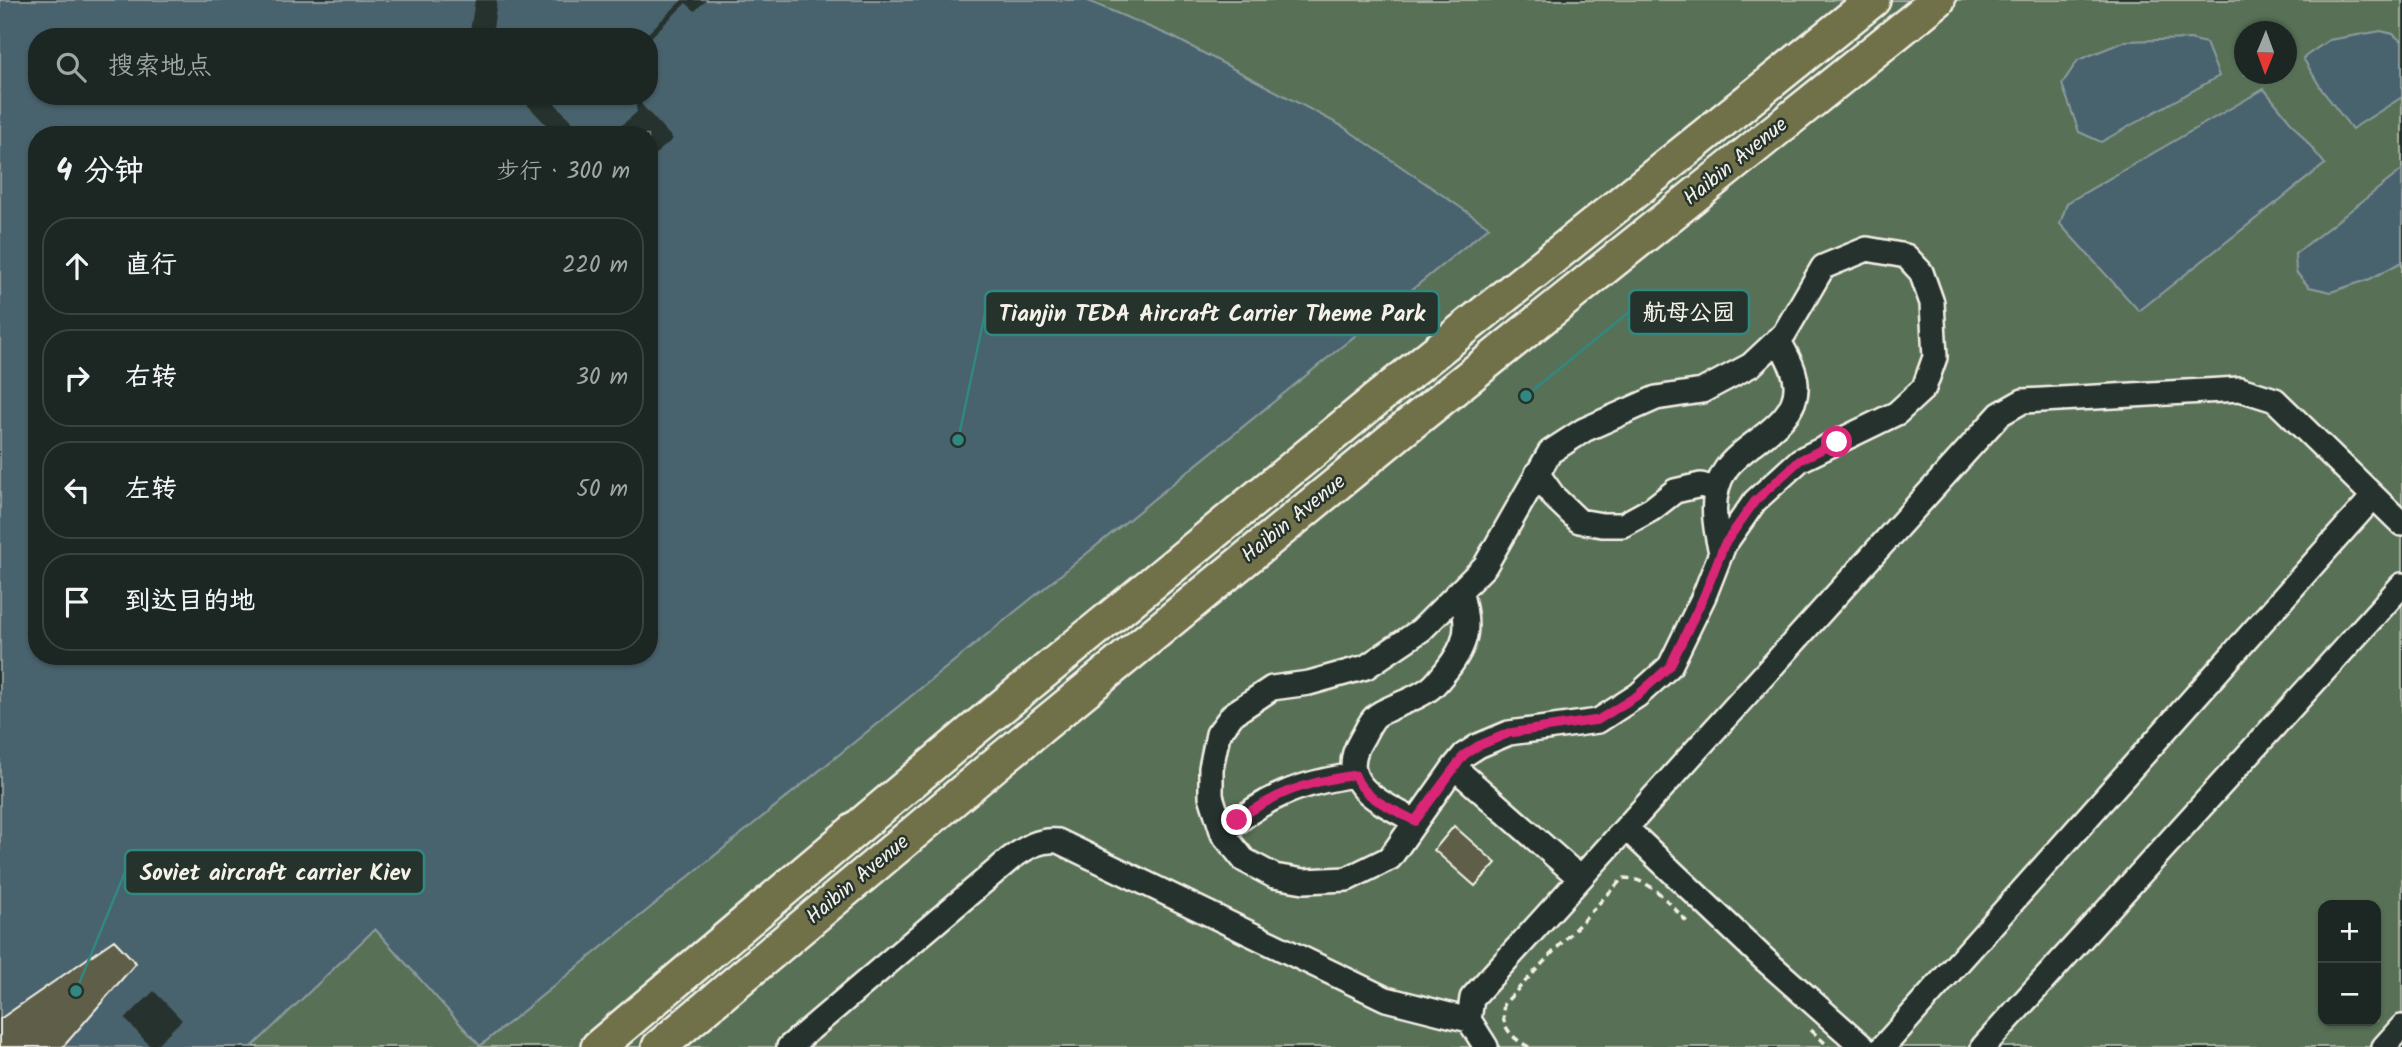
<!DOCTYPE html>
<html lang="zh">
<head>
<meta charset="utf-8">
<style>
  :root { --surface:#1c2622; --page:#252e2a; --text:#f1f3f6; --muted:#a0a5a5; --line:#3a4340 }
  body { margin:0; font-family:Kalam,"LXGW WenKai TC",sans-serif; background:var(--page); color:var(--text) }
  .controls { position:absolute; right:21px; bottom:21px; display:grid; overflow:hidden; border-radius:14px; box-shadow:0 2px 5px #0004 }
  .controls button { width:63px; height:63px; display:grid; place-items:center; padding:0; border:0; border-bottom:2px solid var(--line); background:var(--surface); color:var(--text); font:35px sans-serif }
  .compass { position:absolute; left:2234px; top:21px; width:63px; height:63px; border-radius:50%; background:var(--surface); box-shadow:0 2px 5px #0004; rotate:181deg }
  .stop { position:absolute; width:21px; height:21px; margin:-16px; border:5px solid #db2777; border-radius:50%; background:#fff }
  .stop.end { background:#db2777; border-color:#fff; box-shadow:0 2px 7px #0008 }
  .list { margin:0; padding:0; list-style:none }
  h2 { display:flex; justify-content:space-between; align-items:center; height:91px; margin:0; padding:0 28px; font-size:30px }
  h2 small { font-size:23px; font-weight:400; color:var(--muted) }
  .list li { display:grid; grid-template-columns:46px 1fr auto; gap:21px; align-items:center; box-sizing:border-box; height:98px; margin:0 14px 14px; padding:0 14px; border:2px solid var(--line); border-radius:28px }
  .list b { display:block; font-size:26px; white-space:nowrap }
  .list em { font-size:23px; font-style:normal; color:var(--muted) }
  .icon { flex:none; width:38px; height:38px; fill:none; stroke:currentColor; stroke-width:2; stroke-linecap:round; stroke-linejoin:round }
  .map { position:relative; flex:none; width:2402px; height:1047px; overflow:hidden }
  .search { position:absolute; background:var(--surface); box-shadow:0 2px 5px #0004; left:28px; top:28px; width:630px; height:77px; display:flex; align-items:center; gap:18px; box-sizing:border-box; padding:0 24px; border-radius:28px; color:var(--muted); font-size:26px }
  .panel { position:absolute; background:var(--surface); box-shadow:0 2px 5px #0004; left:28px; top:126px; width:630px; height:539px; border-radius:28px }
  .map>svg:first-child { display:block }
</style>
</head>
<body>
<div class="map">
<svg width="2402" height="1047" viewBox="0 0 2402 1047">
  <rect width="100%" height="100%" fill="#26332d"/>
  <filter id="ink" filterUnits="userSpaceOnUse"><feTurbulence type="fractalNoise" baseFrequency=".0143" numOctaves="2"/><feDisplacementMap in="SourceGraphic" scale="14" xChannelSelector="R" yChannelSelector="G"/><feConvolveMatrix kernelMatrix="1 2 1 2 8 2 1 2 1" color-interpolation-filters="sRGB"/></filter>
  <g filter="url(#ink)">
    <path fill="#597156" stroke="#a6b19f" stroke-width="2" fill-rule="evenodd" d="M0,0H2402V1047H0ZM2244,32H2286V74H2244ZM37,37H649V96H37ZM37,135H649V656H37ZM2323,905H2376V1021H2323Z"/>
    <path fill="#49646e" stroke="#8d9c9f" stroke-width="2" fill-rule="evenodd" d="M0,0H1086L1173,37L1342,126L1489,227L480,1046L375,929L252,1047H0ZM37,37H649V96H37ZM37,135H649V656H37Z
      M2381,31L2393,34L2402,42V97L2352,129L2322,90L2303,58L2329,40Z
      M2190,39L2206,43L2219,76L2101,142L2079,132L2062,84L2078,60L2126,41Z
      M2264,89L2325,164L2139,311L2060,224L2067,203Z
      M2402,170V262L2370,279L2331,292L2309,287L2296,272L2295,254Z"/>
    <path fill="#26332d" d="M475,0H497L492,37H469Z
      M682,0H706L695,11L686,3L649,39V37H644Z
      M519,96H548L583,133L598,135H556Z
      M634,96H639L642,105L673,139L649,160V135H610L637,112Z
      M154,991L182,1020L154,1047H151L125,1019Z"/>
    <path fill="#5f5e4a" stroke="#f4f1e8" stroke-width="2" d="M1454,826L1496,863L1475,886L1434,850Z
      M114,940L136,963L63,1047H0V1019Z"/>
    <g fill="none" stroke-linecap="round" stroke-linejoin="round">
      <defs>
        <path id="minor" d="M1537,473L1554,497L1579,521L1602,525H1623L1652,509L1675,491L1701,485L1717,490
          M1721,552C1714,525 1709,494 1726,469C1745,442 1799,424 1796,384C1795,368 1785,353 1778,339
          M1454,767L1464,755L1478,746L1509,733L1598,721L1638,695L1670,666L1704,596L1724,545L1755,501L1800,460L1897,413L1924,388L1935,357L1932,303L1921,272L1906,256L1867,249L1823,267L1784,334L1751,365L1702,391L1656,398L1584,430L1550,452L1485,566L1421,630L1366,667L1309,683L1272,688L1233,714L1218,734L1211,768V796L1223,834L1244,860L1274,876L1304,881L1347,879L1390,858L1454,767L1580,878
          M1415,821C1383,803 1334,785 1361,740C1366,732 1371,718 1379,714C1394,705 1412,701 1428,690C1435,686 1441,677 1446,671C1469,642 1470,626 1460,591
          M1626,828L1764,959L1863,1047
          M1223,834C1264,796 1301,783 1355,775
          M789,1047L1010,859C1026,848 1038,839 1058,841L1386,999L1469,1020
          M1486,1047L1469,1020L1472,998L2000,414L2023,401L2240,389L2275,400L2402,524
          M1883,1047L2373,497
          M1983,1047L2402,585
          M2384,1047L2402,1027"/>
        <path id="highway" d="M598,1047L972,731L1373,402L1873,0
          M659,1047L998,762L1399,433L1938,0"/>
      </defs>
      <use href="#minor" stroke="#f4f1e8" stroke-width="28"/>
      <use href="#highway" stroke="#f4f1e8" stroke-width="38"/>
      <path stroke="#f4f1e8" stroke-width="3.5" stroke-dasharray="7 5" stroke-linecap="butt" d="M1811,1030L1829,1047
        M1529,1047C1510,1037 1500,1026 1504,1004L1623,878C1652,878 1670,905 1690,925"/>
      <use href="#minor" stroke="#26332d" stroke-width="23"/>
      <use href="#highway" stroke="#70704a" stroke-width="33"/>
    </g>
  </g>
  <g fill="none" stroke-linecap="round" stroke-linejoin="round" filter="url(#ink)">
    <path stroke="#db2777" stroke-width="9" d="M1237,820C1278,792 1306,782 1355,775C1363,799 1394,809 1415,821L1464,755L1478,746L1509,733L1598,720L1638,695L1670,666L1704,596L1724,545L1755,501L1800,460L1837,442"/>
  </g>
  <g text-anchor="middle" dominant-baseline="central" stroke-width="5" stroke-linejoin="round" paint-order="stroke">
    <g font-size="21" fill="#f4f1e8" stroke="#26332d">
      <text transform="translate(1736 162) rotate(-39)">Haibin Avenue</text>
      <text transform="translate(1294 519) rotate(-39)">Haibin Avenue</text>
      <text transform="translate(858 880) rotate(-40)">Haibin Avenue</text>
    </g>
  </g>
  <path fill="none" stroke="#318880" stroke-width="2.5" d="M1526 396L1629 312M958 440L985 313M76 991L125 872"/>
  <g fill="#318880" stroke="#26332d" stroke-width="2.5">
    <circle cx="1526" cy="396" r="7"/>
    <circle cx="958" cy="440" r="7"/>
    <circle cx="76" cy="991" r="7"/>
  </g>
  <g fill="#26332d" stroke="#318880" stroke-width="2.5">
    <rect x="1629" y="290" width="120" height="44" rx="7"/>
    <rect x="985" y="291" width="454" height="44" rx="7"/>
    <rect x="125" y="850" width="299" height="44" rx="7"/>
  </g>
  <g font-size="23" text-anchor="middle" font-weight="bold" fill="#f4f1e8">
    <text x="1689" y="320">航母公园</text>
    <text x="1212" y="321">Tianjin TEDA Aircraft Carrier Theme Park</text>
    <text x="275" y="880">Soviet aircraft carrier Kiev</text>
  </g>
</svg>
<div class="controls">
<button>+</button>
<button>−</button>
</div>
<svg class="compass" viewBox="-18 -18 36 36"><path d="M0-13l5 13h-10z" fill="#e53935"/><path d="M0 13l5-13h-10z" fill="#a0a5a5"/></svg>
<div class="stop" style="left:1837px;top:442px"></div>
<div class="stop end" style="left:1237px;top:820px"></div>
<div class="search"><svg class="icon" aria-label="search" viewBox="0 0 24 24"><circle cx="10" cy="10" r="6"/><path d="M15 15l6 6"/></svg>搜索地点</div>
<section class="panel">
<h2>4 分钟<small>步行 · 300 m</small></h2>
<ul class="list">
<li><svg class="icon" aria-label="ahead" viewBox="0 0 24 24"><path d="M12 20V5M6 11l6-6 6 6"/></svg><div><b>直行</b></div><em>220 m</em></li>
<li><svg class="icon" aria-label="right" viewBox="0 0 24 24"><path d="M7 20v-9h11M14 6l5 5-5 5"/></svg><div><b>右转</b></div><em>30 m</em></li>
<li><svg class="icon" aria-label="left" viewBox="0 0 24 24"><path d="M17 20v-9H6M10 6l-5 5 5 5"/></svg><div><b>左转</b></div><em>50 m</em></li>
<li><svg class="icon" aria-label="arrive" viewBox="0 0 24 24"><path d="M6 21V4h12l-3 4 3 4H6"/></svg><div><b>到达目的地</b></div></li>
</ul>
</section>
</div>
</body>
</html>
